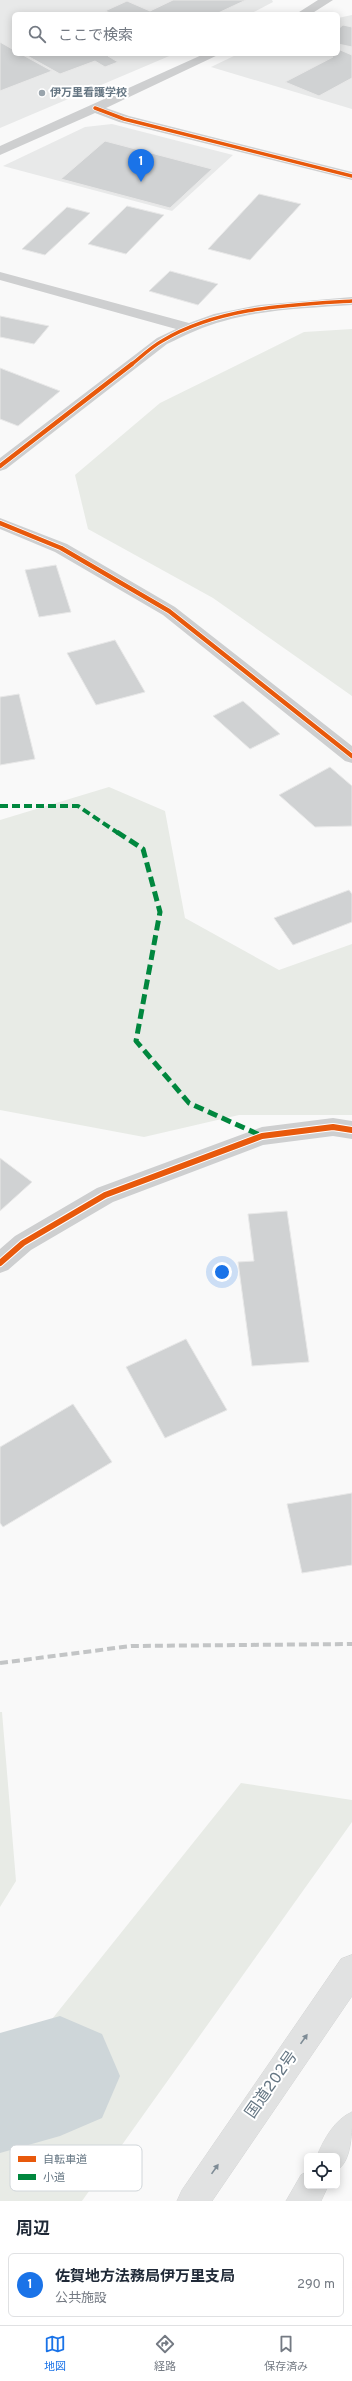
<!DOCTYPE html>
<html lang="ja">
<head>
<meta charset="utf-8">
<style>
  :root { --surface:#fff; --page:#f6f6f7; --text:#1f2937; --muted:#747a83; --line:#e0e1e3; --accent:#1a73e8 }
  body { margin:0; font-family:Overpass,"Noto Sans JP",sans-serif; background:var(--page); color:var(--text) }
  .controls { position:absolute; right:12px; bottom:12px; display:grid; overflow:hidden; border-radius:6px; box-shadow:0 2px 10px #0003 }
  .controls button { width:36px; height:36px; display:grid; place-items:center; padding:0; border:0; border-bottom:1px solid var(--line); background:var(--surface); color:var(--text); font:20px sans-serif }
  .you { position:absolute; left:222px; top:1272px; width:14px; height:14px; margin:-10px; border:3px solid #fff; border-radius:50%; background:#1a73e8; box-shadow:0 0 0 6px #1a73e833 }
  .badge { display:grid; place-items:center; width:26px; height:26px; border-radius:50%; background:var(--accent); color:#fff; font-size:13px; font-weight:700 }
  .pin { position:absolute; translate:-50% -33px; filter:drop-shadow(0 1px 2px #0008) }
  .pin::after { content:''; position:absolute; top:21px; width:14px; height:12px; background:inherit; clip-path:polygon(0 0,100% 0,50% 100%) }
  .list { margin:0; padding:0; list-style:none }
  h2 { display:flex; justify-content:space-between; align-items:center; height:52px; margin:0; padding:0 16px; font-size:17px }
  h2 small { font-size:13px; font-weight:400; color:var(--muted) }
  .list li { display:grid; grid-template-columns:26px 1fr auto; gap:12px; align-items:center; box-sizing:border-box; height:64px; margin:0 8px 8px; padding:0 8px; border:1px solid var(--line); border-radius:6px }
  .list b { display:block; font-size:15px; white-space:nowrap }
  .list p { margin:0; font-size:13px; white-space:nowrap; color:var(--muted) }
  .list em { font-size:13px; font-style:normal; color:var(--muted) }
  .icon { flex:none; width:22px; height:22px; fill:none; stroke:currentColor; stroke-width:2; stroke-linecap:round; stroke-linejoin:round }
  .map { position:relative; flex:none; width:352px; height:2201px; overflow:hidden }
  .search { position:absolute; background:var(--surface); box-shadow:0 2px 10px #0003; left:12px; right:12px; top:12px; height:44px; display:flex; align-items:center; gap:10px; box-sizing:border-box; padding:0 14px; border-radius:6px; color:var(--muted); font-size:15px }
  .sheet { height:124px; background:var(--surface) }
  nav { display:flex; justify-content:space-around; align-items:center; box-sizing:border-box; height:56px; border-top:1px solid var(--line); background:var(--surface); font-size:11px; color:var(--muted) }
  nav a { display:grid; justify-items:center; gap:2px }
  nav .on { color:var(--accent) }
  .map>svg:first-child { display:block }
</style>
</head>
<body>
<div class="map">
<svg width="352" height="2201" viewBox="0 0 352 2201">
  <rect width="100%" height="100%" fill="#f9f9f9"/>
  <path fill="#e8e9e9" d="M0,0H272L273,2L250,14H14V54H174L0,128Z
    M352,15V109L211,67L238,54H338V18Z
    M112,124L233,155L172,211L3,166L85,127Z"/>
  <path fill="#e8ebe6" d="M352,329V696L213,598L88,529L75,475L160,403L304,332Z
    M109,787L165,811L185,918L279,970L352,944V1115H239L144,1137L0,1110V820Z
    M0,1712H2L16,1881L0,1907Z
    M241,1783L352,1800V1822L82,2201H0V2084Z"/>
  <g fill="none" stroke-linecap="round" stroke-linejoin="round">
    <path fill="#ced6d9" fill-rule="evenodd" d="M60,2016L102,2034L120,2076L102,2118L60,2136L0,2153V2033Z"/>
  </g>
  <path fill="#d0d2d3" stroke="#e8e8e8" d="M173,0H246L216,14H113L105,11L127,1L150,11Z
    M343,25L352,27V47L338,44V29Z
    M0,42L14,50V54H21L52,71L0,91Z
    M338,49L352,55V78L319,96L285,82L333,57L326,54H338Z
    M24,54H114L108,56L118,62L105,67L95,61L60,74Z
    M105,141L212,169L170,208L61,179Z
    M259,194L301,204L250,260L208,249Z
    M127,206L164,215L126,254L88,244Z
    M67,207L90,213L45,255L22,249Z
    M170,271L218,284L198,305L149,291Z
    M0,316L49,326L34,344L0,337Z
    M0,368L60,391L18,426L0,419Z
    M56,565L71,612L39,617L25,570Z
    M115,640L145,692L96,705L67,653Z
    M19,694L35,759L0,765V697Z
    M243,701L280,734L250,749L213,716Z
    M330,767L352,786V826L315,827L279,795Z
    M349,890L352,894V922L293,945L274,918Z
    M0,1158L32,1182L0,1211Z
    M287,1211L309,1362L252,1366L238,1262L254,1261L248,1214Z
    M186,1339L227,1410L165,1438L126,1367Z
    M73,1404L112,1462L3,1527L0,1523V1447Z
    M352,1493V1565L302,1573L287,1504Z"/>
  <g fill="none" stroke-linecap="round" stroke-linejoin="round">
    <defs>
      <path id="highway" d="M352,1955V1996L212,2201H177L182,2190L341,1959Z
        M352,2112C352,2132 352,2161 337,2170V2156H317C324,2139 335,2119 352,2112Z
        M307,2172V2186H328L321,2201H286L301,2175Z"/>
    </defs>
    <use href="#highway" stroke="#d5d6d6" stroke-width="1"/>
    <path fill="#cecfd0" fill-rule="evenodd" d="M318,0H333L311,14H296Z
      M204,54H220L106,108L129,116L352,172V180L119,122L95,113L0,155V146Z
      M0,272L189,323L214,314L259,305L352,297V305C310,308 265,309 224,321C204,326 186,335 167,344L6,469L0,471V458L157,338L176,329L0,280Z
      M0,518L67,544L175,607L352,746V763L345,761L163,615L55,552L0,529Z
      M333,1118L352,1121V1139L333,1136L263,1145L113,1202L31,1250L8,1270L0,1273V1249L15,1236L97,1188L262,1127Z"/>
    <use href="#highway" fill="#e1e2e2" fill-rule="evenodd"/>
    <path stroke="#c3c5c6" stroke-width="4" stroke-dasharray="8 4" stroke-linecap="butt" d="M0,1663L131,1646L352,1644"/>
    <path stroke="#00873e" stroke-width="4" stroke-dasharray="8 4" stroke-linecap="butt" d="M0,806H78L118,833"/>
    <path stroke="#00873e" stroke-width="5" stroke-dasharray="10 5" stroke-linecap="butt" d="M117,832L143,849L160,912L136,1041L189,1103L262,1136"/>
    <defs>
      <path id="cycleway-far2" d="M95,108L124,119L352,176
        M131,365C141,357 151,347 162,341C219,307 288,305 352,301"/>
      <path id="cycleway-far1" d="M0,466L132,364
        M0,523L61,548L169,611L352,756"/>
      <path id="cycleway" d="M0,1263L23,1243L105,1195L262,1136L333,1127L352,1130"/>
    </defs>
    <use href="#cycleway-far2" stroke="#fff" stroke-width="5"/>
    <use href="#cycleway-far1" stroke="#fff" stroke-width="6"/>
    <use href="#cycleway" stroke="#fff" stroke-width="8"/>
    <use href="#cycleway-far2" stroke="#e8590c" stroke-width="3.5"/>
    <use href="#cycleway-far1" stroke="#e8590c" stroke-width="4.5"/>
    <use href="#cycleway" stroke="#e8590c" stroke-width="6"/>
  </g>
  <defs><path id="oneway-solid" d="M-6-.8H1V-3.2L6.5 0L1 3.2V.8H-6Z"/></defs>
  <g fill="#7e8c96">
    <use href="#oneway-solid" transform="translate(304 2039) rotate(-55)"/>
    <use href="#oneway-solid" transform="translate(215 2169) rotate(-55)"/>
  </g>
  <circle fill="#99a4ac" stroke="#fff" stroke-width="1.5" cx="42" cy="93" r="4"/>
  <g text-anchor="middle" dominant-baseline="central" stroke-width="4" stroke-linejoin="round" paint-order="stroke">
    <g font-size="11" font-weight="bold" fill="#657683" stroke="#fff" text-anchor="start">
      <text x="50" y="93">伊万里看護学校</text>
    </g>
    <g font-size="16" fill="#657683" stroke="#fff">
      <text transform="translate(272 2085) rotate(-55)">国道202号</text>
    </g>
  </g>
  <rect x="10" y="2145" width="132" height="46" rx="6" fill="#fff" stroke="#d1d6da" stroke-width="1"/>
  <rect x="18" y="2156" width="18" height="6" fill="#e8590c"/>
  <rect x="18" y="2174" width="18" height="6" fill="#00873e"/>
  <g font-size="11" fill="#657683">
    <text x="43" y="2163">自転車道</text>
    <text x="43" y="2181">小道</text>
  </g>
</svg>
<div class="controls">
<button><svg class="icon" aria-label="locate" viewBox="0 0 24 24"><circle cx="12" cy="12" r="6"/><path d="M12 2v4M12 18v4M2 12h4M18 12h4"/></svg></button>
</div>
<div class="you"></div>
<div class="pin badge" style="left:141px;top:182px">1</div>
<div class="search"><svg class="icon" aria-label="search" viewBox="0 0 24 24"><circle cx="10" cy="10" r="6"/><path d="M15 15l6 6"/></svg>ここで検索</div>
</div>
<section class="sheet">
<h2>周辺<small></small></h2>
<ul class="list">
<li><span class="badge">1</span><div><b>佐賀地方法務局伊万里支局</b><p>公共施設</p></div><em>290 m</em></li>
</ul>
</section>
<nav>
<a class="on"><svg class="icon" aria-label="map" viewBox="0 0 24 24"><path d="M3 6l6-2 6 2 6-2v14l-6 2-6-2-6 2zM9 4v14M15 6v14"/></svg>地図</a>
<a><svg class="icon" aria-label="directions" viewBox="0 0 24 24"><path d="M12 3l9 9-9 9-9-9zM9 14v-3h6M13 9l2 2-2 2"/></svg>経路</a>
<a><svg class="icon" aria-label="saved" viewBox="0 0 24 24"><path d="M7 4h10v16l-5-4-5 4z"/></svg>保存済み</a>
</nav>
</body>
</html>
